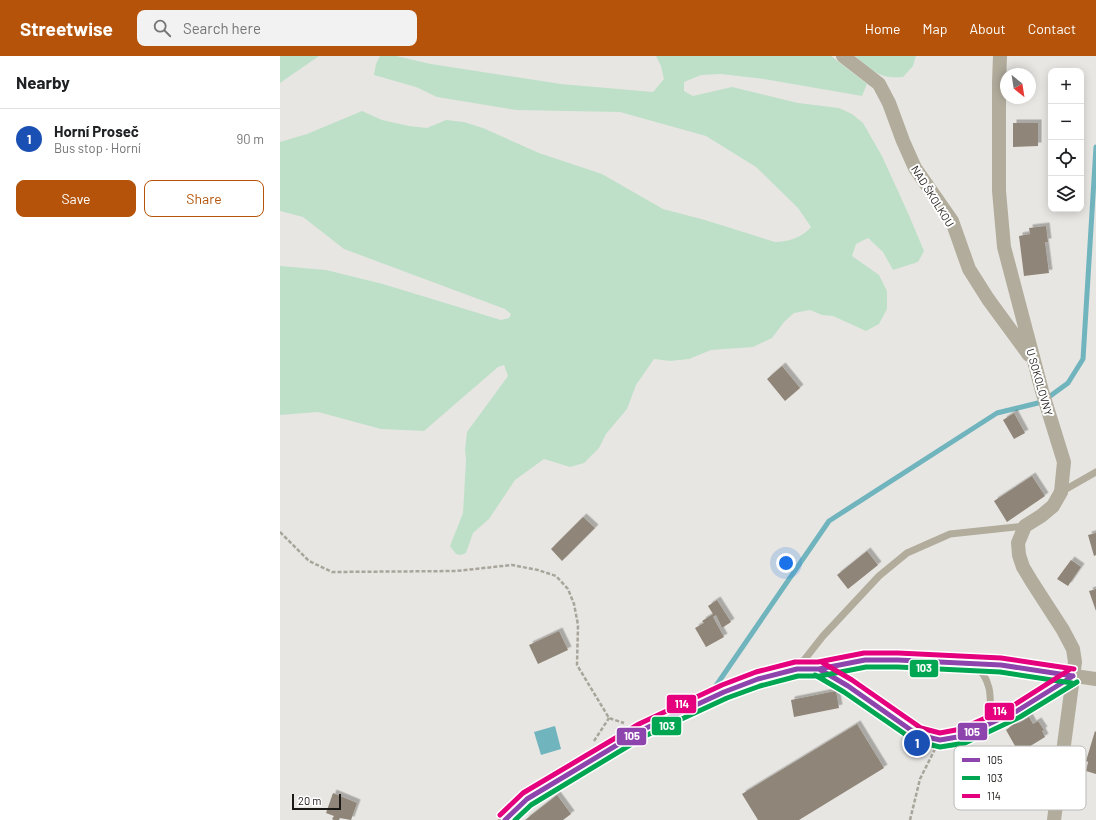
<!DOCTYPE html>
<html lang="en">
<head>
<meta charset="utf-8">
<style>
  :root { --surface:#fff; --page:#f2f2f2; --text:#202124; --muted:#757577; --line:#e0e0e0; --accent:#b45309 }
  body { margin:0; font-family:Barlow,sans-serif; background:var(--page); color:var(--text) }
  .controls { position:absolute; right:12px; top:12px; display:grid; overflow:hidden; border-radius:8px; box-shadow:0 2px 10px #0003 }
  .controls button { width:36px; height:36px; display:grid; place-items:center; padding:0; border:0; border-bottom:1px solid var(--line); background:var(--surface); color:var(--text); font:20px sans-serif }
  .compass { position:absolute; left:720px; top:12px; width:36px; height:36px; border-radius:50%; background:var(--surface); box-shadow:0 2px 10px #0003; rotate:150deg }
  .scale { position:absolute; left:12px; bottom:10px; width:49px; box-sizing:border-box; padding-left:4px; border:2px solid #1b1916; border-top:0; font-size:11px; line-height:14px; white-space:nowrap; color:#1b1916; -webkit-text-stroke:3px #fff; paint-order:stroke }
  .you { position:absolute; left:506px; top:507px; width:14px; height:14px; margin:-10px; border:3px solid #fff; border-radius:50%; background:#1a73e8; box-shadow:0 0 0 6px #1a73e833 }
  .badge { display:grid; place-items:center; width:26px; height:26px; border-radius:50%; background:var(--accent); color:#fff; font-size:13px; font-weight:700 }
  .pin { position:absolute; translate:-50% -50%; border:2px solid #fff; box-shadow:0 1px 4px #0006 }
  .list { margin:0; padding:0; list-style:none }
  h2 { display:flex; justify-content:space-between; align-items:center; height:52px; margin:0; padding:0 16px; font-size:17px }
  h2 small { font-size:13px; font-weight:400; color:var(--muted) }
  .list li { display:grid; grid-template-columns:26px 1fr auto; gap:12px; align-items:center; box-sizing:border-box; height:60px; padding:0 16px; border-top:1px solid var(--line) }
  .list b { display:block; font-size:15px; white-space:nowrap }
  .list p { margin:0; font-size:13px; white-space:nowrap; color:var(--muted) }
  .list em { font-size:13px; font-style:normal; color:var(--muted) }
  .actions { display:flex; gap:8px; padding:12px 16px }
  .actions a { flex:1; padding:9px 0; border:1px solid var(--accent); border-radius:8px; text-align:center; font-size:14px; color:var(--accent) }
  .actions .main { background:var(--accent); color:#fff }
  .icon { flex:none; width:22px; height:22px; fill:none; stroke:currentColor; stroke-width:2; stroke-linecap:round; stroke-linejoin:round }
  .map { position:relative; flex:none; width:816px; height:764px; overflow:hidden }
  header { display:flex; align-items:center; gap:24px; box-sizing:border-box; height:56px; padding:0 20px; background:var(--accent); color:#fff }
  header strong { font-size:19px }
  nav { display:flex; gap:22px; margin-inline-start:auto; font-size:14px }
  .search { width:280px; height:36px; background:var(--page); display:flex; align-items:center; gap:10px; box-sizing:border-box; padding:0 14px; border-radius:8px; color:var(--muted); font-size:15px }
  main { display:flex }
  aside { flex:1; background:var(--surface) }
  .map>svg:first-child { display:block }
</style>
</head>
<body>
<header>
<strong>Streetwise</strong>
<div class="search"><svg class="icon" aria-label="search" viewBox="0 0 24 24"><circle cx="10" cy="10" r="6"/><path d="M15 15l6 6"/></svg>Search here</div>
<nav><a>Home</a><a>Map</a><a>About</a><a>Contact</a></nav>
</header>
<main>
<aside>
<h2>Nearby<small></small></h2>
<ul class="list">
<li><span class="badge" style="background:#1a4fb4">1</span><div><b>Horní Proseč</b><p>Bus stop · Horní</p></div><em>90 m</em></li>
</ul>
<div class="actions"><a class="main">Save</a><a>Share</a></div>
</aside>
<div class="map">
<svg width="816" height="764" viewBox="0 0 816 764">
  <defs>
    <filter id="shadow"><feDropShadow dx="3.5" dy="-3.5" stdDeviation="0" flood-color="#0004"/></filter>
  </defs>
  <rect width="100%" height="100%" fill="#e8e6e2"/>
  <path fill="#bee0c9" d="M0,0H39L0,27Z
    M100,0H116L151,8L281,28L373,36L384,23L381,10L376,0H551L587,28L582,40L484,23L441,18L421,19L404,26V35L413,40L452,31L518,47L559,52L572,58L583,67L602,100L628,157L644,195L638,206L613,214L603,196L588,182L576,188L572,200L599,219L607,235V253L599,268L586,275L553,260L542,259L530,254L514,257L504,266L492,282L473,291L431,294L409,303L390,305L374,303L356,329L347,353L326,378L319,392L304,407L290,411L264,403L235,424L209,463L193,477L186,497L181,499L176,498L170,490L183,457L186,404L185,394L187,376L228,320L224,309L218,311L144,375L101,373L38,356L0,359V210L46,214L103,228L221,264L229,262L231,258L225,253L64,193L23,161L0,155V86L27,78L82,55L102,64L129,70L147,72L166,64L184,66L203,72L259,97L322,118L383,153L425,164L495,186C508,186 523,181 531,171L518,152L476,111L426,80L340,56L236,54L157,41L136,31L94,19L96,8Z
    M575,0H636L633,10L623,21C598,23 593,14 575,0Z"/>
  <path fill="#70b4be" d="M275,670L281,693L261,699L254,676Z"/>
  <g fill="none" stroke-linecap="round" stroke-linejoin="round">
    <path stroke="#70b4be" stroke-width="5" d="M431,637L549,465L717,357L762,346L788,327L803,303L816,91"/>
  </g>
  <path fill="#8f8578" filter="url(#shadow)" d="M733,67H758V90L733,91Z
    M766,170L768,186H765L769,217L744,220L739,180L750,178L749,172Z
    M502,310L520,332L505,345L487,323Z
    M734,357L745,377L734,383L723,364Z
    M752,420L765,440L727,466L714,445Z
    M303,461L315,472L282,505L271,493Z
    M816,477V499L814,500L808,479Z
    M587,495L598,509L568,533L557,519Z
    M791,504L801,511L788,530L777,523Z
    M816,533V555L809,535Z
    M437,544L451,566L442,572L436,559L433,561L444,581L426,591L415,572L424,567L422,565L433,558L428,550Z
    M279,575L288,594L258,608L249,589Z
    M556,635L559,652L514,661L511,644Z
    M749,661L753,668L758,665L764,674L762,675L765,681L739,697L726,674L734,668L739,667Z
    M577,668L604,712L519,764H478L462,738Z
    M815,675L816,676V718L806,715L808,706L806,705Z
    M53,737L77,747L71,764L60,762L59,764H54L52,763L54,760L46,757Z
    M277,739L291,758L283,764H245Z"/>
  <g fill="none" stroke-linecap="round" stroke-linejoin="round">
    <path stroke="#a8a59b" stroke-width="2.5" stroke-dasharray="4 2" stroke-linecap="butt" d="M0,476L29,505L52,516L176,515L232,509L258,514L276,520L288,533L294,548L298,569L297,609L329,662L344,667
      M314,685L329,662
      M630,764L640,723L655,693"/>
    <path stroke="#b1ac9c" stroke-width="7" d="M781,436L816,416
      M693,609C712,621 711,641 710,661L704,667
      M517,613L543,580L599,520L627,497L670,478L745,470
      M541,614L568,630L638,679L660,684L683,680L737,655L792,620"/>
    <path stroke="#b1ac9c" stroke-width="14" d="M563,0L599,28L609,47L623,85L635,112L672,165L689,213L708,243L749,299
      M720,0L719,26V135L724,191L762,335L784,406L781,436L773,450L761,460L745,470L738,487L739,499L743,511L752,526L783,574L793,593L795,606L774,764
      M225,764L247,743L362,674L444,636L478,623L517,613H539L585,604H618L721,609L816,623"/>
    <defs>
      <path id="bus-1" d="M539,613L568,630L638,679L660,684L683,680L737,655L793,620
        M225,764L247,743L362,674L444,636L478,623L517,613H539L585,604H618L721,609L793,620"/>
      <path id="bus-2" d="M535,619L564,636L635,685L660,691L685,687L740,661L797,626
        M235,764L251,749L365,680L447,642L480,630L518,620H540L586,611H618L720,616L792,627"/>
      <path id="bus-3" d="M543,607L572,624L641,672L660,677L681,673L734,649L789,614
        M220,759L243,737L359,668L442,629L476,616L515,606H538L584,597H618L721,602L794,613"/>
    </defs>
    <use href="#bus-1" stroke="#fff" stroke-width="8"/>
    <use href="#bus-2" stroke="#fff" stroke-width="8"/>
    <use href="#bus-3" stroke="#fff" stroke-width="8"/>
    <use href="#bus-1" stroke="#8e44ad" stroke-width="5"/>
    <use href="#bus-2" stroke="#00a651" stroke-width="5"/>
    <use href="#bus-3" stroke="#e5007d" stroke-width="5"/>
  </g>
  <g text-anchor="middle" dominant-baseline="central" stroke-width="4" stroke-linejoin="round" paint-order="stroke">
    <g font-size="11" fill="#1b1916" stroke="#fff">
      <text transform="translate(653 140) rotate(58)">NAD ŠKOLKOU</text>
      <text transform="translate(760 326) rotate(74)">U SOKOLOVNY</text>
    </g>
  </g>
  <rect x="674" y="690" width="132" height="64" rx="6" fill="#fff" stroke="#bbbab9" stroke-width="1"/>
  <rect x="682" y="702" width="18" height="4" fill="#8e44ad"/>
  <rect x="682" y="720" width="18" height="4" fill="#00a651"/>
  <rect x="682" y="738" width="18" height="4" fill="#e5007d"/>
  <g font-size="11" fill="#1b1916">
    <text x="707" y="708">105</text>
    <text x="707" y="726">103</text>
    <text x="707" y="744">114</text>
  </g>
  <g stroke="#fff" stroke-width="1.5">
    <rect x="629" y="603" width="30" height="19" rx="4" fill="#00a651"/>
    <rect x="386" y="638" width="31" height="20" rx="4" fill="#e5007d"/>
    <rect x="704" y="646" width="31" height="19" rx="4" fill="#e5007d"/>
    <rect x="371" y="660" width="31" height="20" rx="4" fill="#00a651"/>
    <rect x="677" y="666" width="31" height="19" rx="4" fill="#8e44ad"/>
    <rect x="336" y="671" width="31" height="19" rx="4" fill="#8e44ad"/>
  </g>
  <g font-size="11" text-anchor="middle" font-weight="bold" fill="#fff">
    <text x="644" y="616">103</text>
    <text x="402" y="652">114</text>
    <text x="720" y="659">114</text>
    <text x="387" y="674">103</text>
    <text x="692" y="680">105</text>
    <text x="352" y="684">105</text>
  </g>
</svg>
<div class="controls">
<button>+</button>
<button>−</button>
<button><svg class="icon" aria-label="locate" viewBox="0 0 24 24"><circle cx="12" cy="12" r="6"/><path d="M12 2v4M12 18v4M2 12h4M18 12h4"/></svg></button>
<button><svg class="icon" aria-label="layers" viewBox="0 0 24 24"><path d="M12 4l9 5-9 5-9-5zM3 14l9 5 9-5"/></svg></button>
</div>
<svg class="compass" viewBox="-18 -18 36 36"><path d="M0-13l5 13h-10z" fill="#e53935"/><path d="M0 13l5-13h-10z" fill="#757577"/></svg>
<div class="scale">20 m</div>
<div class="you"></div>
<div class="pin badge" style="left:637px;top:687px;background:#1a4fb4">1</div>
</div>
</main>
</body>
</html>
